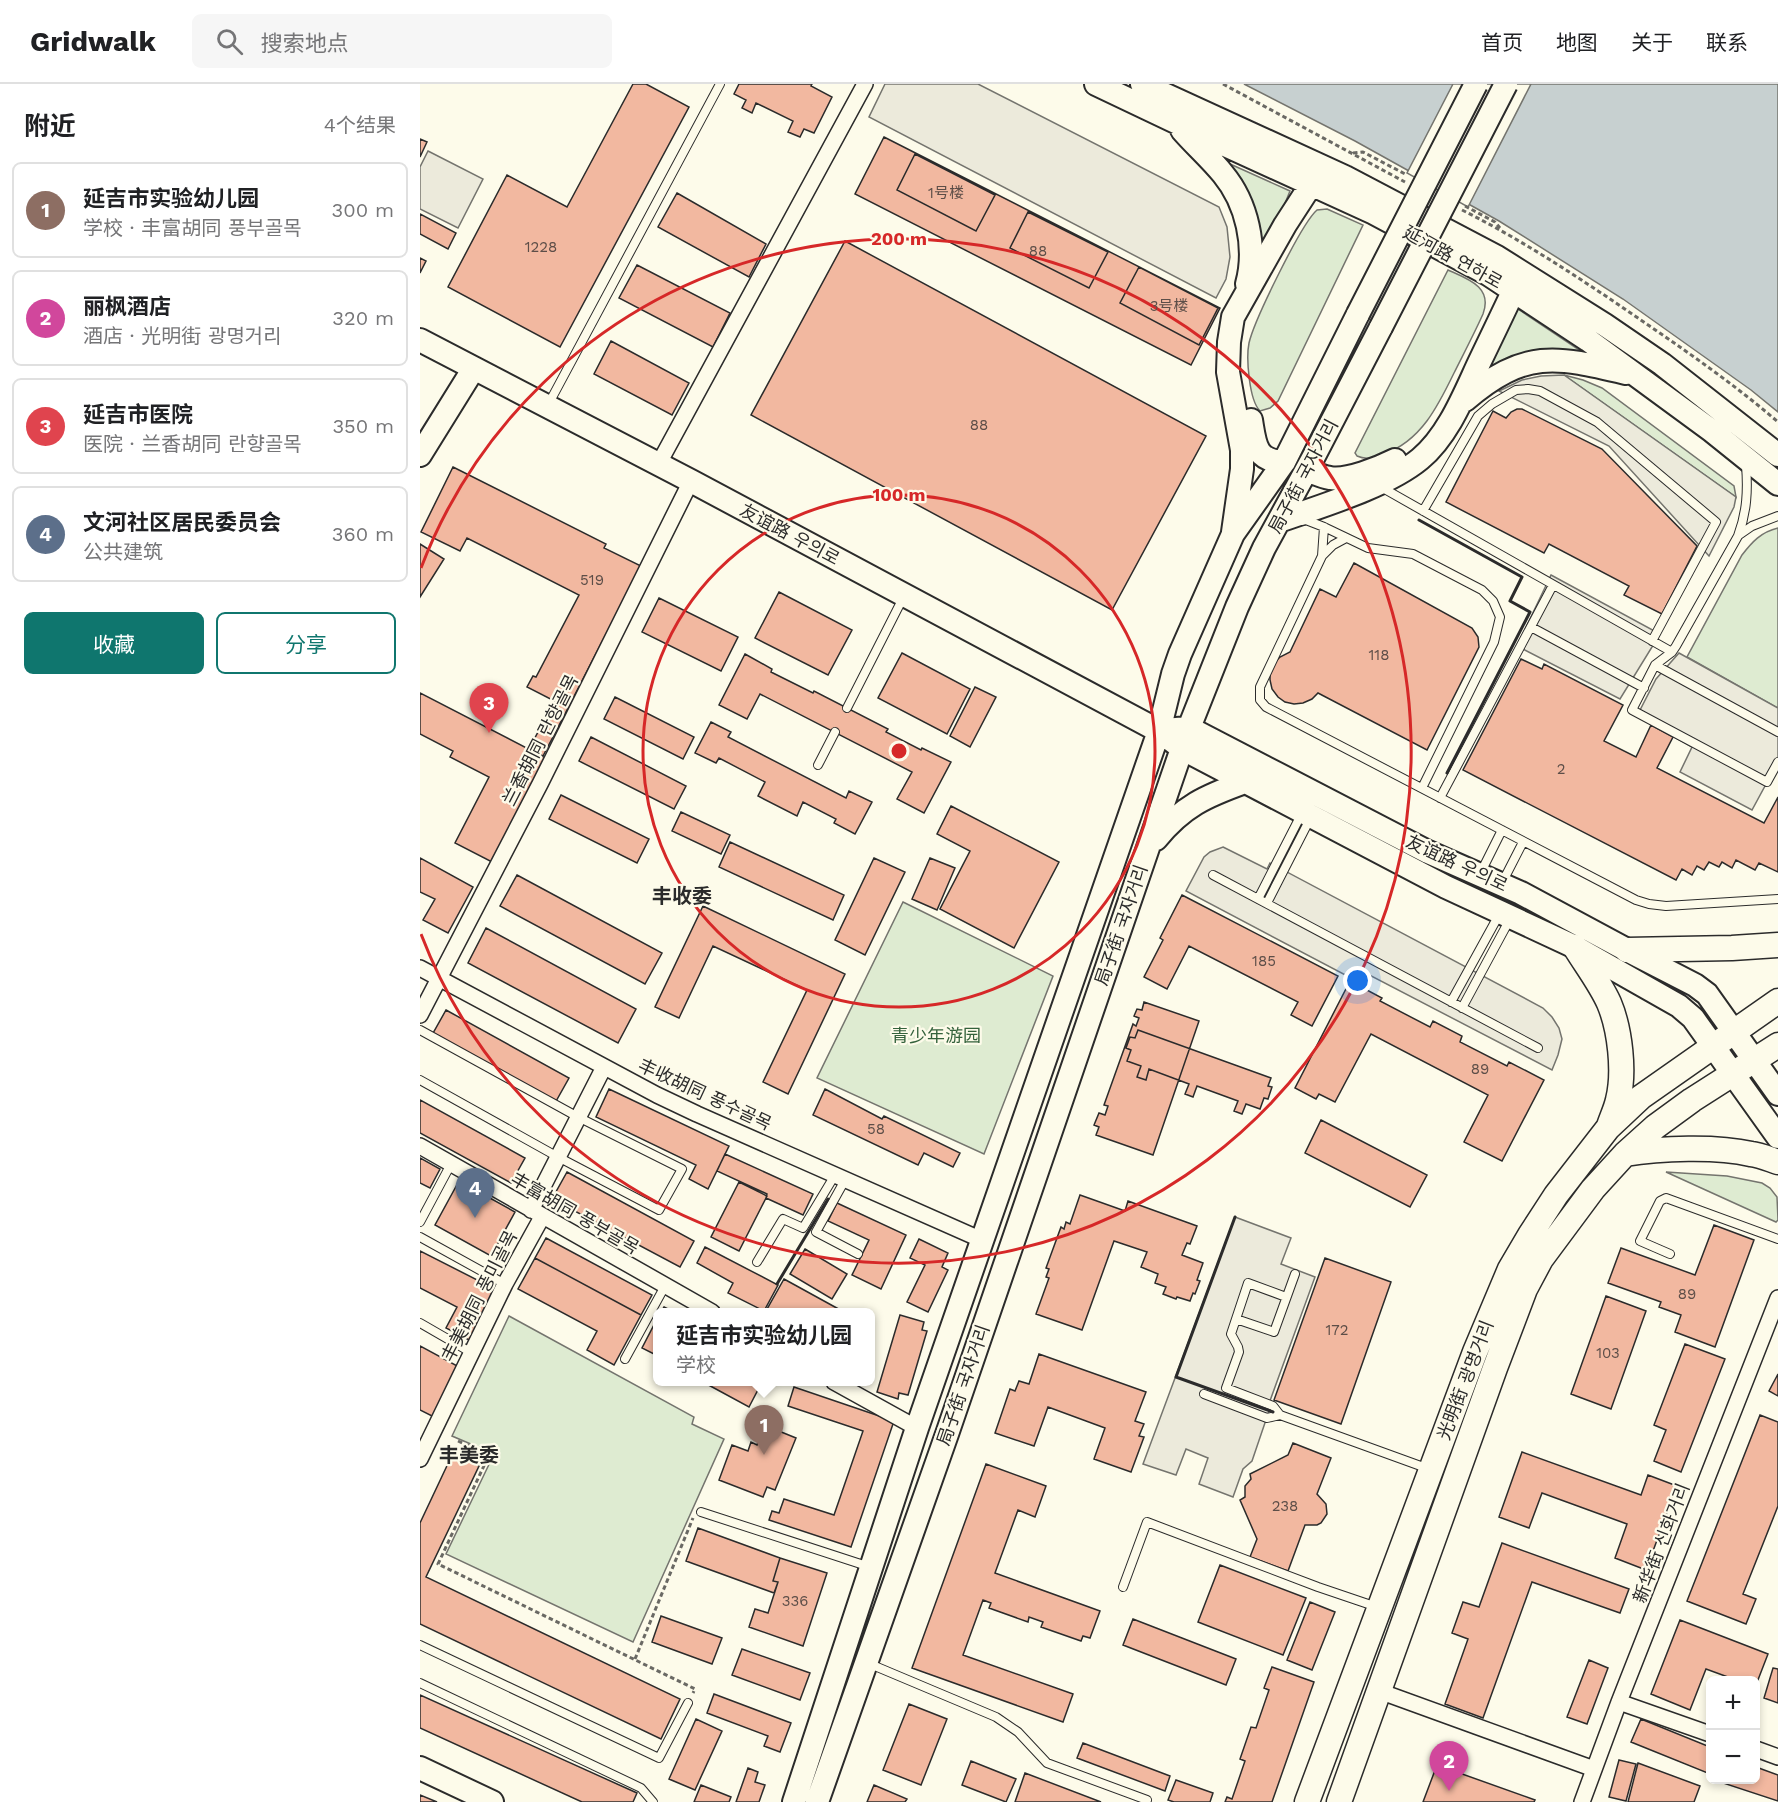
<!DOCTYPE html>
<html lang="zh">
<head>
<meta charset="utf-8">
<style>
  :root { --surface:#fff; --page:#f6f6f6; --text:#202124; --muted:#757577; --line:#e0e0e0; --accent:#0f766e }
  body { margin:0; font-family:"Work Sans","Noto Sans SC","Noto Sans KR",sans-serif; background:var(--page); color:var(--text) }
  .controls { position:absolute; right:18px; bottom:18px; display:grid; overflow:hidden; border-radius:9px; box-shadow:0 3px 9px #0003 }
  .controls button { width:54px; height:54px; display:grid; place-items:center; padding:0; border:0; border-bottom:2px solid var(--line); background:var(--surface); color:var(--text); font:30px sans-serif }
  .you { position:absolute; left:938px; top:897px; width:21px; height:21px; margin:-15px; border:4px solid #fff; border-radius:50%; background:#1a73e8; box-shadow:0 0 0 9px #1a73e833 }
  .badge { display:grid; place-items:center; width:39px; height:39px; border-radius:50%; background:var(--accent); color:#fff; font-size:20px; font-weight:700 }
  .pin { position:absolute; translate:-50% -50px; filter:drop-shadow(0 2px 3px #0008) }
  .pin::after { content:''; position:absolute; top:32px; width:21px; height:18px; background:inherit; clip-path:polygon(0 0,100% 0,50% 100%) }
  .popup { position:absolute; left:233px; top:1224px; width:222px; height:78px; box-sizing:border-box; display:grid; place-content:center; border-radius:9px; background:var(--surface); filter:drop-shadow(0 2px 4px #0005); font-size:20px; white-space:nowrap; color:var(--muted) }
  .popup b { font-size:22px; color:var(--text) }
  .popup::after { content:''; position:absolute; left:50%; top:100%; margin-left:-12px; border:12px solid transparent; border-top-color:var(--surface) }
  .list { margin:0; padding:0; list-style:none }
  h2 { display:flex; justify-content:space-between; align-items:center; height:78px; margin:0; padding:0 24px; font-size:26px }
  h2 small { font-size:20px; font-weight:400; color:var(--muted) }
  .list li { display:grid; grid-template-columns:39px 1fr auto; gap:18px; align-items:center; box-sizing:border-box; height:96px; margin:0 12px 12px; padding:0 12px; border:2px solid var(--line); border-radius:9px }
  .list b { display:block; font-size:22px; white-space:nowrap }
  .list p { margin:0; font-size:20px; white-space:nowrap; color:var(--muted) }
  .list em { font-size:20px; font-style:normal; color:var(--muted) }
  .actions { display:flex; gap:12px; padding:18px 24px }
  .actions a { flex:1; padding:14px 0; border:2px solid var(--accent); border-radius:9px; text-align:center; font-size:21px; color:var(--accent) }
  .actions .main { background:var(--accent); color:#fff }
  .icon { flex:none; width:33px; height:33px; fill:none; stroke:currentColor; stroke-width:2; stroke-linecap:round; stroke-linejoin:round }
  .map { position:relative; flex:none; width:1358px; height:1718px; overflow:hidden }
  header { display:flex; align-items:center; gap:36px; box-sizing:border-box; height:84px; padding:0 30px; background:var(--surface); border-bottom:2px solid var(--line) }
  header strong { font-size:28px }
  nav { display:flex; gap:33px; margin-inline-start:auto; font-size:21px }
  .search { width:420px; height:54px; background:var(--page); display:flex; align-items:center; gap:15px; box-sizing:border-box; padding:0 21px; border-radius:9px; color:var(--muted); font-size:22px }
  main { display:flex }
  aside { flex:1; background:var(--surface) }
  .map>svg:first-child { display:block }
</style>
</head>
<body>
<header>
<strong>Gridwalk</strong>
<div class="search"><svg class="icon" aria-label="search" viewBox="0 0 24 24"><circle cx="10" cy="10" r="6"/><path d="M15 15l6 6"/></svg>搜索地点</div>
<nav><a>首页</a><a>地图</a><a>关于</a><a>联系</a></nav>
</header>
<main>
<aside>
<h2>附近<small>4个结果</small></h2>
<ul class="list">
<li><span class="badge" style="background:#8d6e63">1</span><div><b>延吉市实验幼儿园</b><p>学校 · 丰富胡同 풍부골목</p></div><em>300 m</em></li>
<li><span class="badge" style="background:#d1479c">2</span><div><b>丽枫酒店</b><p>酒店 · 光明街 광명거리</p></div><em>320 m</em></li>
<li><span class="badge" style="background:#e0444e">3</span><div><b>延吉市医院</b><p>医院 · 兰香胡同 란향골목</p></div><em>350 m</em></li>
<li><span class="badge" style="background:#5c6f8a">4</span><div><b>文河社区居民委员会</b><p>公共建筑</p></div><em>360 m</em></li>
</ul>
<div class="actions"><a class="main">收藏</a><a>分享</a></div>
</aside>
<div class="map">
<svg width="1358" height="1718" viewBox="0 0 1358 1718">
  <rect width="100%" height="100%" fill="#fdfbea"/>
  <path fill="#deebd1" stroke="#74746e" stroke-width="1.5" d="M799,75L870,107L861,129L836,176Z
    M907,125L943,141L858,317L850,324L840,327C829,316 826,274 829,259C834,237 881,140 897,126Z
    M1028,186C1048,195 1073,203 1063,230C1054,250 1044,269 1034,289C1018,322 1001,357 964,370C954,374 946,376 937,372L935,369Z
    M1095,223L1165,270L1064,290Z
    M1144,291L1163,296L1182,304L1314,402L1316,413Z
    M1358,444V624L1267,573L1322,471C1332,458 1341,448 1358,444Z
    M483,818L633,892L564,1070L397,994Z
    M1246,1088L1307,1092L1342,1099L1350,1104L1357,1113L1358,1136L1356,1138Z
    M89,1232L274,1333L272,1340L304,1355L213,1558L26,1470L74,1370L32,1352Z"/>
  <path fill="#eceadb" stroke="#74746e" stroke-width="1.5" d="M465,0H558L799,123L807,143L810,173L806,195L796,214L449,33Z
    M8,67L63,95L38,144L0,125V83Z
    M1144,291L1316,413L1314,423L1289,472L1189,362L1079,307L1102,296L1121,292Z
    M1131,491L1240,550L1200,615L1097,562Z
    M1259,569L1358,624V678L1332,726L1260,688L1272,663L1217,632L1236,595Z
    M803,763L847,785L850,779L1123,924L1132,933L1139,944L1142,955L1138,971L1132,986L936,884L931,894L766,807L784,773L790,768Z
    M815,1133L871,1154L861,1180L895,1193L847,1325L849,1327L832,1377L823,1385L813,1413L779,1400L788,1374L766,1365L756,1391L723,1380Z"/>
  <path fill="#c7d0d0" stroke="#74746e" stroke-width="1.5" d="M824,0H1358V328L1331,306L1203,215L1079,137L935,57Z"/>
  <path fill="#fdfbea" stroke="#74746e" stroke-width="1.5" d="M1033,0H1111L1048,123L987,89Z"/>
  <path fill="#f2b8a0" stroke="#2b2b2b" stroke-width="1.5" d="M213,0H226L269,23L140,263L28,203L87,91L147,123Z
    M319,0H392L391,2L412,13L394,49L384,45L380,53L368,48L373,37L336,19L332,29L322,24L326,16L314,10Z
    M464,53L800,224L771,281L435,110Z
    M0,55L7,58L0,73Z
    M495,70L575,111L556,147L477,106Z
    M257,109L346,160L329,193L238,143Z
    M608,128L688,168L669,204L590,164Z
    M0,130L36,149L28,165L0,150Z
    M425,157L786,352L692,526L331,331Z
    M0,174L6,177L0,189Z
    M217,181L310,229L293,263L199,214Z
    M719,183L798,224L779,261L700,219Z
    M191,257L269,299L252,331L174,290Z
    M1097,325H1102L1182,365L1277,462L1242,530L1204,511L1209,502L1129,460L1124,469L1026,418L1073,327L1086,334L1091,328Z
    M33,383L186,460L184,464L221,482L148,624L107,603L113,592L116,593L159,511L47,454L40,467L1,448Z
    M0,460L24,475L0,513Z
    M934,479L1052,544L1058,553L1059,563L1007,666L898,609L892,615L883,619L874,620L865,618L858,613L852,605L850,596V587L854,579L860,573L870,568L900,505L916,513Z
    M359,508L432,546L408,591L335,554Z
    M239,514L318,553L301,587L222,548Z
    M482,569L550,605L527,650L458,614Z
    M325,570L352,585L351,588L393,609L394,607L468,645L466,648L501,666L502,664L531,678L504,729L477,715L492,688L340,610L327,635L299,621Z
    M1101,575L1122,585L1124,580L1203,621L1184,657L1216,673L1231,641L1253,653L1237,684L1344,739L1358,713V788L1339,779L1335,786L1316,776L1312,784L1302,778L1299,783L1289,778L1284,786L1277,782L1272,791L1262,785L1256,796L1043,686Z
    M555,603L576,613L550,663L530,652Z
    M0,609L126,674L72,778L35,759L69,693L30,673L33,667L0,650Z
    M195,613L274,653L263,675L184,635Z
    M134,618L148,624L123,672L109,665Z
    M291,638L311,648L308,653L426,714L429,707L452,718L435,750L414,739L416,735L383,718L377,732L338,712L345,698L299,674L296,679L275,669Z
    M171,653L266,702L254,725L159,677Z
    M141,711L229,755L217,779L129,735Z
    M531,722L639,778L594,864L520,825L550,767L517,750Z
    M261,728L310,751L301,770L252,747Z
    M310,758L424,811L413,836L299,783Z
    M0,774L53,803L28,849L3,836L15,815L0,808Z
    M454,774L485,788L445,871L415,856Z
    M510,774L535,784L517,826L492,815Z
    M97,791L242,869L225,900L80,822Z
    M762,811L918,892L892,942L871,931L878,918L769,862L747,905L724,893L743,856L740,854Z
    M283,822L425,890L368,1010L343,998L387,906L293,862L259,934L235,923Z
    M66,844L216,925L198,959L48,879Z
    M930,897L962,914L960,917L1010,943L1013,937L1042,952L1040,958L1087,982L1089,978L1124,996L1082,1077L1044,1058L1068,1011L951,950L915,1018L899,1010L896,1015L875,1004Z
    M724,918L779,937L733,1071L676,1051L679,1043L674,1041L679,1029L685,1031L688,1022L684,1021L713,940L716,942L719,934L714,932L717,925L722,926Z
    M26,926L149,994L135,1019L12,951Z
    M718,946L851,994L848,1002L852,1003L848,1015L844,1014L840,1025L826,1020L822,1030L814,1027L818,1017L777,1002L773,1013L765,1010L769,1000L729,985L726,996L717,993L721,982L707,977L711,966L706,964L710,953L715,954Z
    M189,1005L309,1062L288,1105L269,1095L276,1081L176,1033Z
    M405,1005L462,1035L464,1032L540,1069L533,1083L504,1069L498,1081L393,1031Z
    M0,1016L105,1074L91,1099L0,1049Z
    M901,1036L1007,1091L990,1123L885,1069Z
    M305,1070L393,1110L383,1131L346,1114L347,1110L297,1087Z
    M0,1074L20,1085L10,1104L0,1099Z
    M147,1088L274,1157L260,1183L132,1115Z
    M39,1097L95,1128L71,1172L15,1141Z
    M319,1098L347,1112L319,1167L291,1153Z
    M660,1111L705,1127L708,1117L777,1142L770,1160L767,1159L762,1171L783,1179L777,1196L780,1197L775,1210L773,1209L770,1217L757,1213L756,1215L743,1210L746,1203L735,1199L738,1190L721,1183L727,1168L694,1157L662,1246L616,1230L629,1194L626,1193L629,1185L626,1184L641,1143L644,1145L646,1138L650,1140Z
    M417,1119L486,1151L461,1205L432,1191L449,1156L408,1137Z
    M1294,1141L1334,1156L1295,1263L1255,1248L1261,1231L1239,1223L1241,1218L1188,1199L1201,1164L1275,1191Z
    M126,1154L232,1211L221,1231L115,1174Z
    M499,1155L528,1169L522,1183L528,1186L508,1228L487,1218L505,1181L490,1174Z
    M285,1163L358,1201L344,1227L308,1209L313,1199L277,1179Z
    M385,1165L427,1190L412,1215L370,1190Z
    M0,1167L79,1207L53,1258L26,1244L37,1223L0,1204Z
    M115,1174L221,1231L194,1281L167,1266L177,1247L98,1205Z
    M905,1174L971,1198L921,1340L854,1316Z
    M364,1195L424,1228H348L346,1227Z
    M1186,1212L1226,1227L1191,1325L1151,1310Z
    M244,1223L254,1228H241Z
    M480,1231L504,1238L502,1246L507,1247L488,1311L479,1309L478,1315L457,1308Z
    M236,1237L238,1238V1272L222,1264Z
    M1265,1260L1305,1275L1261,1388L1234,1377L1246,1346L1234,1341Z
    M0,1262L41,1284L14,1333L0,1326Z
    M619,1270L726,1308L715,1337L724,1340L719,1352L724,1353L711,1388L674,1375L685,1344L628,1323L614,1362L575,1349L590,1305L595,1307L599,1297L609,1300Z
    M1358,1290V1312L1349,1307Z
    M283,1298H342L329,1323Z
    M374,1303L474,1337L431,1463L349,1436L352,1427L359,1429L364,1415L414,1431L443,1347L368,1322Z
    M1340,1331L1358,1338V1422L1323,1510L1336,1515L1326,1540L1267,1517Z
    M344,1341L376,1354L355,1406L347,1403L343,1413L299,1396L312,1361L328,1367L331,1358L337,1361Z
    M873,1359L911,1374L897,1410L906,1420L907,1430L901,1439L897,1441H885L868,1487L830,1473L837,1455L820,1416L825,1413V1402L831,1395L830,1390L868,1371Z
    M1102,1368L1221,1411L1228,1391L1257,1402L1226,1486L1195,1474L1207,1440L1122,1409L1109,1444L1079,1433Z
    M33,1369L59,1382L6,1493L260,1615L241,1655L0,1540V1439Z
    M566,1380L626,1402L615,1433L598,1426L575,1489L680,1527L670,1554L663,1552L661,1557L621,1543L623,1538L609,1533L608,1538L569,1524L571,1519L563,1516L543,1571L653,1610L643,1638L492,1584Z
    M278,1444L360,1474L353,1497L358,1498L354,1509L266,1477Z
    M1082,1459L1209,1505L1200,1529L1112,1498L1063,1634L1025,1620L1048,1555L1032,1549L1043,1518L1059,1523Z
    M360,1474L407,1489L383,1562L329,1543L335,1525L348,1529L358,1498L353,1497Z
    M800,1481L886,1514L863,1571L778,1538Z
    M890,1518L915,1528L892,1586L867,1576Z
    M241,1532L302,1554L292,1580L232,1558Z
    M713,1535L816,1575L806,1601L703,1561Z
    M1260,1536L1348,1570L1336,1601V1596H1316L1286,1585L1270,1626L1231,1610Z
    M322,1565L390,1589L380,1616L312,1591Z
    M1169,1576L1188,1584L1167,1640L1147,1633Z
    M852,1583L894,1598L852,1718H805L807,1713L812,1715L825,1677L820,1675L831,1643L836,1644L849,1606L844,1604Z
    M1353,1584L1358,1585V1619L1344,1614Z
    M294,1610L371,1639L360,1668L344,1662L348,1652L287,1629Z
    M0,1611L217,1709L213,1718H162L0,1644Z
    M489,1620L527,1635L501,1701L463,1686Z
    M276,1635L302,1647L275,1706L249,1695Z
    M1221,1635L1290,1663V1690L1211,1658Z
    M663,1659L750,1692L745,1707L657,1674Z
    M1199,1676L1216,1680L1206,1717L1189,1713Z
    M551,1677L596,1695L586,1718L542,1701Z
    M1218,1679L1280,1702L1274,1718H1208Z
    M1017,1681L1115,1716L1114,1718H1003Z
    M1336,1683L1358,1691V1717L1297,1697L1298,1696H1336Z
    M328,1684L338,1688L335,1698L345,1701L339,1718H316Z
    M605,1689L681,1718H595Z
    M756,1696L793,1709L790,1718H754L748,1716Z
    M281,1701L311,1713L309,1718H274Z
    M454,1701L487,1715L485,1718H447Z
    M0,1711L17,1718H0Z"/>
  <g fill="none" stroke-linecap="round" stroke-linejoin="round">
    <defs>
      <path id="lane" d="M128,321L300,0
        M1326,381C1328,406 1327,428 1318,452L1256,562L1252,568L1235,581L1212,626L1347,698L1358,678
        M961,403L1252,568
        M1003,427L1058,332L1072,320L1096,306L1108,305L1120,307L1177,338L1296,438L1232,557
        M881,437L886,436L904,443L948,464L993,470L1062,506L1073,517L1080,533L1074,558L1002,704
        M904,443L902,472L840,603V616L846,623L1216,816L1229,820L1246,822L1358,815
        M1319,451L1332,442L1358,432
        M902,472L913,461L926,454
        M1111,543L1224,604
        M1235,581L1358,648
        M427,624L484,512
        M398,681L415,648
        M1020,714L1133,501
        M1061,788L1082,746
        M793,791L1118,964
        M1082,799L1103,758
        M838,815L882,729
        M847,819L890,735
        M1031,918L1080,829
        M1042,924L1090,835
        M0,946L158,1033L262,1085L239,1126L138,1073L0,996
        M425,1096L396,1148L438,1170
        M0,1138L31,1080
        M0,1153L85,1200
        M1250,1170L1220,1157L1240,1117L1246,1114L1358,1155
        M337,1178L363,1135L383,1144L415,1091
        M866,1213L828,1199L811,1250L818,1263L819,1268L806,1304L853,1322L860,1331L1009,1385
        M816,1235L854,1248L875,1190
        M0,1239L52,1269
        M205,1275L245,1202
        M784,1310L847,1334L860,1331
        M281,1428L450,1483
        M703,1503L727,1438L898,1503L957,1523
        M0,1561L239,1674L268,1619
        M450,1580L576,1633L598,1648L627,1679L727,1716
        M0,1599L221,1704L233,1718"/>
      <path id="street" d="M238,381L445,0
        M0,884L237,1011L277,1030L562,1156
        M0,931L120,700L271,397
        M0,1062L292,1228
        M111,1126L184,983
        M414,1298L497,1344
        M0,1375L85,1200L122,1133
        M959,1607L1174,1685
        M1199,1618L1290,1650
        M1336,1665L1358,1673
        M1162,1718L1199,1618L1358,1214"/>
      <path id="secondary" d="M676,0L779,49L954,129L1068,190L1168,256L1292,347L1358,400
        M722,0L925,93L1077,173L1185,241L1242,280L1358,371
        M762,46C775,61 791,75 803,90C827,119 837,163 827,200
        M0,256L271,397L739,647L763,665L1026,803L1155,863L1259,922L1273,934L1358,1053
        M1045,316C1105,265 1135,272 1206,289
        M831,336C835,360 835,377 864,378
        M0,371L54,284
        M887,386C894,389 902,393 910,394C927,397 959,384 975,376
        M859,437C901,422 966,403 1000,375C1028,352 1044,311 1059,279C1073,250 1087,221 1100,193
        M813,448L822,385V366L808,288L809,258L813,233L865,141L898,90
        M756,645L769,644L1008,768L1101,809L1207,866L1275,901L1287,910L1358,1010
        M736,755C763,722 786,712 825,698
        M0,1684L72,1718
        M374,1718L497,1344L739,647L753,590L760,570L813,450L864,378L938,230
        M397,1718L527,1350L769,644L817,523L844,464L893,374L961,243"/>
      <path id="primary" d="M1155,863C1166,881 1180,899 1189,919C1200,945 1205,988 1198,1016C1196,1025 1192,1033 1189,1042
        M1207,866L1312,864L1358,861
        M1205,1070C1240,1064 1297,1062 1331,1070C1340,1071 1349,1075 1358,1078
        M887,1718L1055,1268L1090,1185L1110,1151L1136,1111L1188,1044L1221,1013L1358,917
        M919,1718L1075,1284L1105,1205L1121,1175L1173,1105L1205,1070L1235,1043L1272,1016L1358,961"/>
    </defs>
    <use href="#lane" stroke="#2b2b2b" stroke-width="10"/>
    <use href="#street" stroke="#2b2b2b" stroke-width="18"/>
    <use href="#secondary" stroke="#2b2b2b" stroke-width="26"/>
    <use href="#primary" stroke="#2b2b2b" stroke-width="27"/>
    <path stroke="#6a6964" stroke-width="3" stroke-dasharray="4.5 3" stroke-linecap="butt" d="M803,0L985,98
      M933,69L943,68L987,91
      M1045,122L1075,138L1080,144
      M1042,126C1104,157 1161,195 1218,234C1266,267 1314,300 1358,338
      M38,1357L69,1371L18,1480L275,1605L273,1609
      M215,1575L273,1434"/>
    <use href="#lane" stroke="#fdfbea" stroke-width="8"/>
    <use href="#street" stroke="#fdfbea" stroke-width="15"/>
    <use href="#secondary" stroke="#fdfbea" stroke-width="22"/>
    <use href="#primary" stroke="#fdfbea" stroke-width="24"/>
    <defs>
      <path id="secondary-bridge" d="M938,230L1056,0
        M961,243L1086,0"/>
    </defs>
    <use href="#secondary-bridge" stroke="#2b2b2b" stroke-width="26" stroke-linecap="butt"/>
    <use href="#secondary-bridge" stroke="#fdfbea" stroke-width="22"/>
    <path stroke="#2b2b2b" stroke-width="3" d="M999,436L1102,493L1090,517L1110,528L1027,689
      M815,1133L756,1293L853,1328
      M357,1200L408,1115"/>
  </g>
  <g fill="none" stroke="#d62828" stroke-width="3">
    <circle cx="479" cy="667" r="256"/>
    <path d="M1 484A512 512 0 1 1 1 850"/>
  </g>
  <g text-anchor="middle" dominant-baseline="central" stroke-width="4.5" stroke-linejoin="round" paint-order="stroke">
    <g font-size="15" fill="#5d4e48">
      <text x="526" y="109">1号楼</text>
      <text x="121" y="163">1228</text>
      <text x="618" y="167">88</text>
      <text x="749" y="222">3号楼</text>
      <text x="559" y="341">88</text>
      <text x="172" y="496">519</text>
      <text x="959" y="571">118</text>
      <text x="1141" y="685">2</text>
      <text x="844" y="877">185</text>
      <text x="1060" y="985">89</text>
      <text x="456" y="1045">58</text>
      <text x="1267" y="1210">89</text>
      <text x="917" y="1246">172</text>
      <text x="1188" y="1269">103</text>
      <text x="865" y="1422">238</text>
      <text x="375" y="1517">336</text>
    </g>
    <g font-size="18" fill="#2b2b2b" stroke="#fdfbea">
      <text transform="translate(1033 173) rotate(29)">延河路 연하로</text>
      <text transform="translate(883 392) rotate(-62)">局子街 국자거리</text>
      <text transform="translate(370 450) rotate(28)">友谊路 우의로</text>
      <text transform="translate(120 656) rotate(-63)">兰香胡同 란향골목</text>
      <text transform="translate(1037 779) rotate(25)">友谊路 우의로</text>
      <text transform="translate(701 841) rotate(-71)">局子街 국자거리</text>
      <text transform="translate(285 1010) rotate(25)">丰收胡同 풍수골목</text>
      <text transform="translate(155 1129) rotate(30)">丰富胡同 풍부골목</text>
      <text transform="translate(59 1212) rotate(-63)">丰美胡同 풍미골목</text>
      <text transform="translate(1045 1296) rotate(-69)">光明街 광명거리</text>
      <text transform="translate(543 1301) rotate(-71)">局子街 국자거리</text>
      <text transform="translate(1241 1459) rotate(-69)">新华街 신화거리</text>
    </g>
    <g font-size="18" fill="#34623c" stroke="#fdfbea">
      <text x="516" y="951">青少年游园</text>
    </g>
    <g font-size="20" font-weight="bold" fill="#2b2b2b" stroke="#fdfbea">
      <text x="262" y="812">丰收委</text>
      <text x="49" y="1371">丰美委</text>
    </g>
  </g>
  <circle cx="479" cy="667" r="9" fill="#d62828" stroke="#fdfbea" stroke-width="3"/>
  <g font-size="18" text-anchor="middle" font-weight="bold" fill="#d62828" stroke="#fdfbea" stroke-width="4.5" stroke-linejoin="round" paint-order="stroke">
    <text x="479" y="161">200 m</text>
    <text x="479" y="417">100 m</text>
  </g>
</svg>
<div class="controls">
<button>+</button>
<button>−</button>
</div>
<div class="you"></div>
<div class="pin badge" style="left:344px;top:1371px;background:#8d6e63">1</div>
<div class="popup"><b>延吉市实验幼儿园</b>学校</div>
<div class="pin badge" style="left:1029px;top:1707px;background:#d1479c">2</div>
<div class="pin badge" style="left:69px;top:649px;background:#e0444e">3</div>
<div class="pin badge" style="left:55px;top:1134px;background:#5c6f8a">4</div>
</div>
</main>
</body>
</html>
